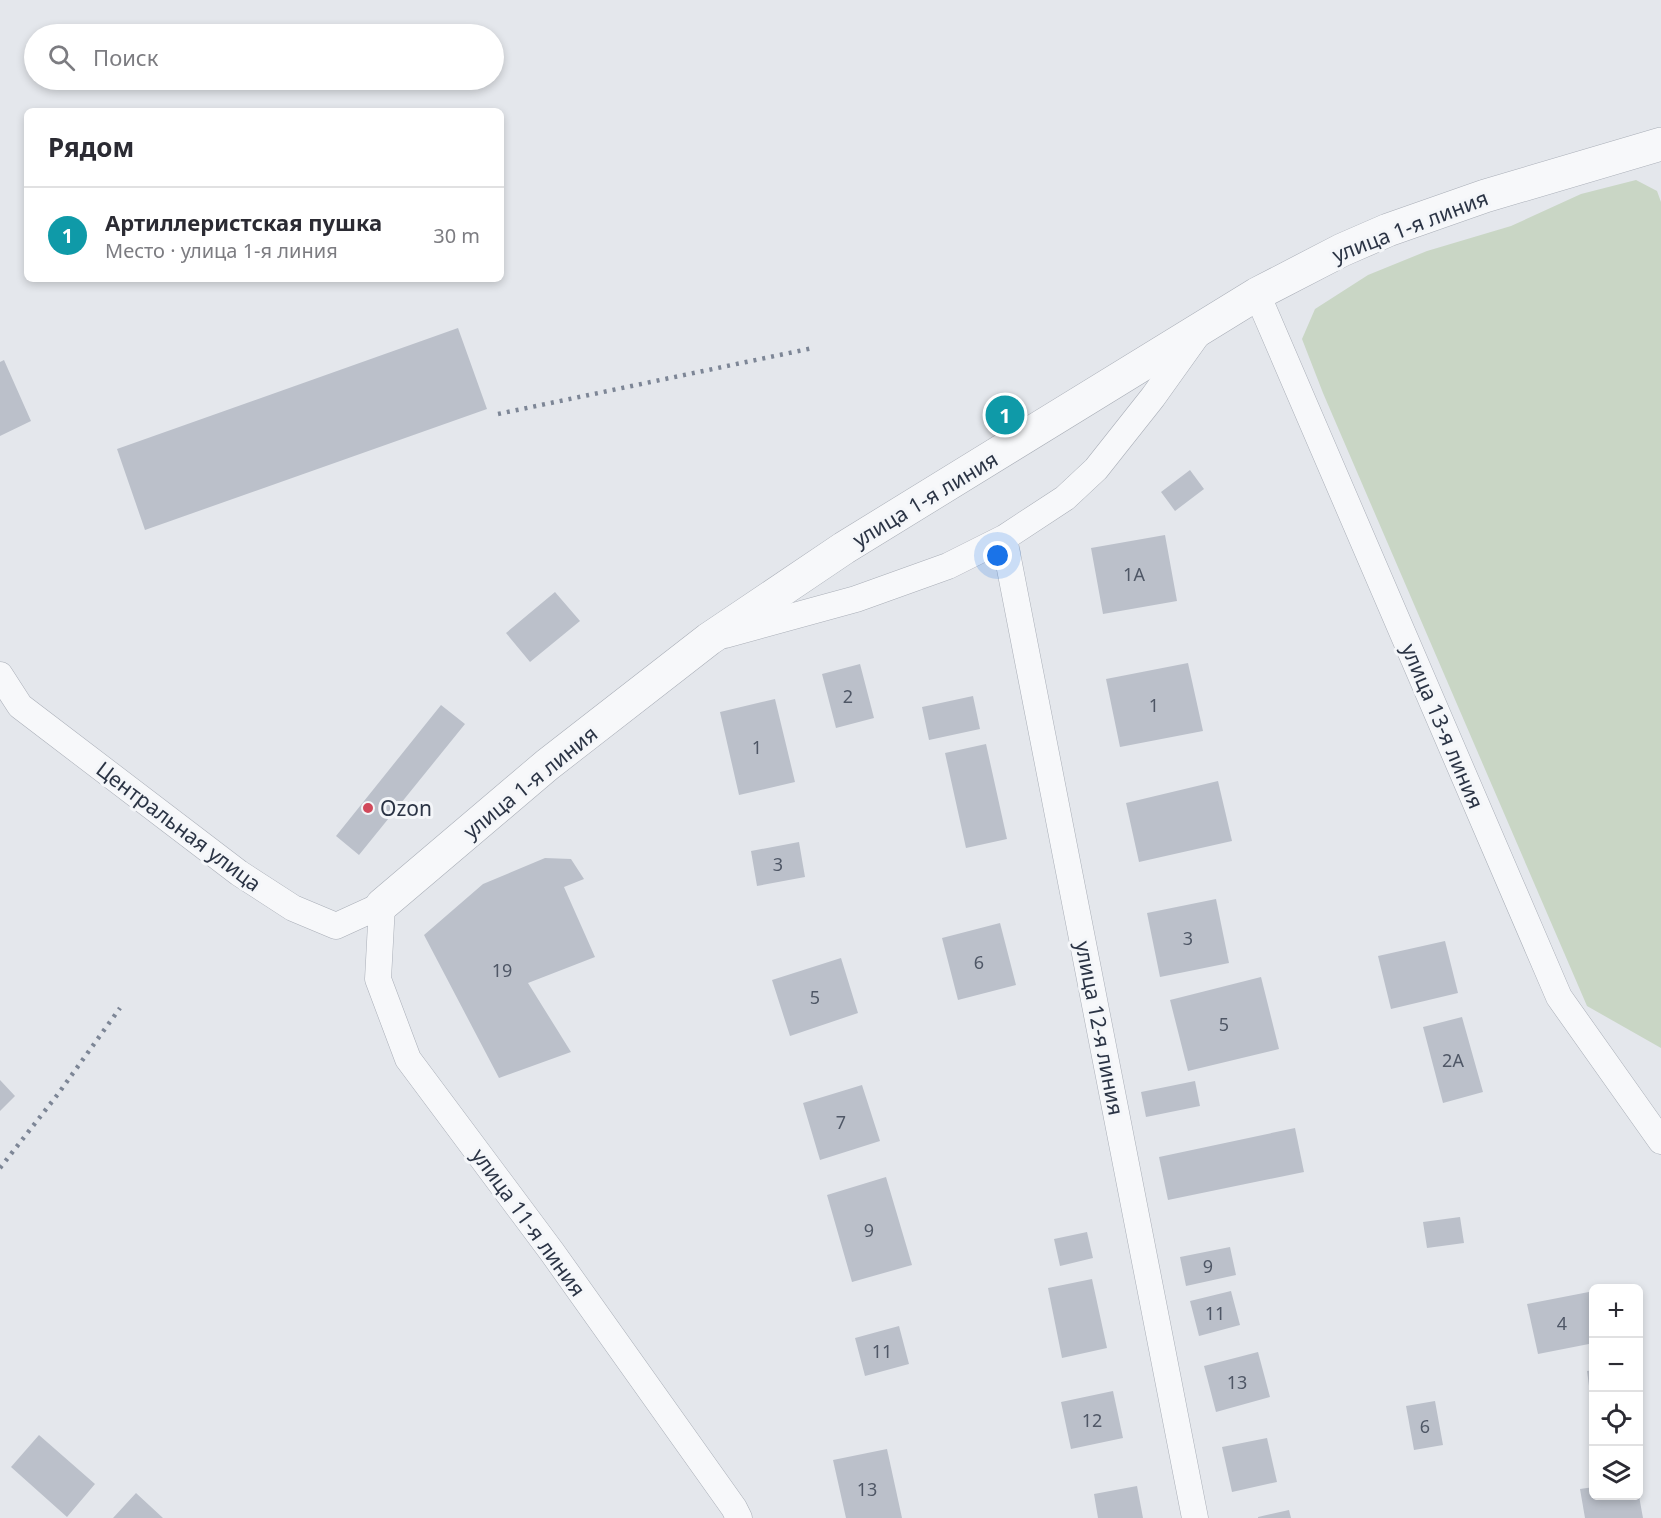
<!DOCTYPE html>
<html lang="ru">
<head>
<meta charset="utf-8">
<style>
  :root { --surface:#fff; --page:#f7f7f7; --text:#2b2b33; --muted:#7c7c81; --line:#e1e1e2; --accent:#1a73e8 }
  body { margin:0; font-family:"Noto Sans",sans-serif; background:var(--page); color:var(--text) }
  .controls { position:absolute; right:18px; bottom:18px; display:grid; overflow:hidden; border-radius:9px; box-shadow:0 3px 9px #0003 }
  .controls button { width:54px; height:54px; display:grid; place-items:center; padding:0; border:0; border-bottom:2px solid var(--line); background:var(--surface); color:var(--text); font:30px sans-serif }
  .you { position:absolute; left:998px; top:556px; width:21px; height:21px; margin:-15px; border:4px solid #fff; border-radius:50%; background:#1a73e8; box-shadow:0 0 0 9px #1a73e833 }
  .badge { display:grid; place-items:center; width:39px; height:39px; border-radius:50%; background:var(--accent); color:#fff; font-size:20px; font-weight:700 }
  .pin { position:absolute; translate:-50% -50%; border:3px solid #fff; box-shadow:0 2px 6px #0006 }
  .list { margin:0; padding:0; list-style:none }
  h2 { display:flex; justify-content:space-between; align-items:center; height:78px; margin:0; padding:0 24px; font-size:26px }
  h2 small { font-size:20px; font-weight:400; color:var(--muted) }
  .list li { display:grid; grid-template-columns:39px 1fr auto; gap:18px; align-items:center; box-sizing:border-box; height:96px; padding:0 24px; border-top:2px solid var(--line) }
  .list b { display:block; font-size:22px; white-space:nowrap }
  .list p { margin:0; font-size:20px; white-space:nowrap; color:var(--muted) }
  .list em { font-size:20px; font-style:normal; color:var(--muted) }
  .icon { flex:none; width:33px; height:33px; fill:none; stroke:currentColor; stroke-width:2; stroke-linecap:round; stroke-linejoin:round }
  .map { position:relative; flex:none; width:1661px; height:1518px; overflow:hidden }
  .search { position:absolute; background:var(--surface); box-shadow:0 3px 9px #0003; left:24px; top:24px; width:480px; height:66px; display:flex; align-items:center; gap:15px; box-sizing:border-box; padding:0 21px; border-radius:33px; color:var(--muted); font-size:22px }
  .panel { position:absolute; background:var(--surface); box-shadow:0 3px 9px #0003; left:24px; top:108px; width:480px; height:174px; border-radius:9px }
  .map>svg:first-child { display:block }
</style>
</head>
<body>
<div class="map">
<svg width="1661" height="1518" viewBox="0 0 1661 1518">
  <rect width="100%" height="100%" fill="#e4e7ec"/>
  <path fill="#c9d6c5" d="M1636,180L1657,191L1661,202V1048L1587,1006L1323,393L1302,339L1315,309L1368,275L1427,251L1511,226L1581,194Z"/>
  <path fill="#bbc0ca" d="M458,328L487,409L145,530L117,449Z
    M4,360L31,421L0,436V362Z
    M1190,470L1204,489L1175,511L1161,492Z
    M1165,535L1177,601L1103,614L1091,548Z
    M555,592L580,621L530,662L506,633Z
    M1188,663L1203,731L1120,747L1106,679Z
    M860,664L874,718L836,728L822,674Z
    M973,696L980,729L929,740L922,707Z
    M775,699L795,782L739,795L720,712Z
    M441,705L465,724L359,855L336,836Z
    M986,744L1007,839L966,848L945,753Z
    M1218,781L1232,841L1139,862L1126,803Z
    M799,842L805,877L757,886L751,851Z
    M545,858L571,859L584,879L564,887L595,957L528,983L571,1052L499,1078L424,935L483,884Z
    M1216,899L1229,963L1160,977L1147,913Z
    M1000,923L1016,985L958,1000L942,938Z
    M1445,941L1458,993L1391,1009L1378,956Z
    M841,958L858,1013L790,1036L772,980Z
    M1261,977L1279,1049L1188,1071L1170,1000Z
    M1462,1017L1483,1092L1443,1103L1423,1027Z
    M0,1080L15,1096L0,1111Z
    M1195,1081L1200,1106L1146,1117L1141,1092Z
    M862,1085L880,1141L820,1160L803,1103Z
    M1295,1128L1304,1172L1168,1200L1159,1157Z
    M886,1177L912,1265L852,1282L827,1195Z
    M1460,1217L1464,1243L1427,1248L1423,1222Z
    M1087,1232L1093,1258L1060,1266L1054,1239Z
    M1230,1247L1236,1275L1186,1286L1180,1257Z
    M1092,1279L1107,1348L1062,1358L1048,1288Z
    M1231,1291L1240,1325L1199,1336L1190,1301Z
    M1594,1291V1343L1538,1354L1527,1304Z
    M899,1326L909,1364L865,1376L855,1338Z
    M1258,1352L1270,1397L1216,1412L1204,1366Z
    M1594,1370V1408H1592L1587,1371Z
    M1113,1391L1123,1438L1071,1449L1061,1402Z
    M1435,1401L1443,1445L1414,1450L1406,1406Z
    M39,1435L95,1484L67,1517L11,1467Z
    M1267,1438L1277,1482L1232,1492L1222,1447Z
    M887,1449L902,1518H846L833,1460Z
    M1137,1486L1143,1518H1098L1094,1494Z
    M1594,1487V1496H1639L1643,1518H1585L1580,1489Z
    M136,1493L163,1518H113Z
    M1289,1510L1291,1518H1258V1517Z"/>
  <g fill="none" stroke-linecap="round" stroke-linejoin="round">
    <defs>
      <path id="minor" d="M1257,294L1559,997L1661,1141
        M1004,538L1195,1518
        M725,635L856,599L948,566L1004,538L1065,498L1096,469L1153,397L1198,334
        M0,675L20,706L239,873L293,908L336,926L382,905L378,979L408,1059L552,1252L734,1508L739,1518"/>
      <path id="tertiary" d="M382,905L547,765L709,639L844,548L1257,294L1342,250L1388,230L1485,196L1661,144"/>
    </defs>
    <use href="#minor" stroke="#a9aeb7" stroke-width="27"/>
    <use href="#tertiary" stroke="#a9aeb7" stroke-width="34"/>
    <use href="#minor" stroke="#f7f8fa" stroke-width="26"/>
    <use href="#tertiary" stroke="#f7f8fa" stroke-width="33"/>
    <path stroke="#7d8696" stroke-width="4.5" stroke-dasharray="3 6" stroke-linecap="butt" d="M498,414L813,348
      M0,1168L58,1094L120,1008"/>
  </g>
  <circle fill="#d1495b" stroke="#f4f6f9" stroke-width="2" cx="368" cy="808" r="6"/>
  <g text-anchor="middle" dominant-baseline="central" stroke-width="6" stroke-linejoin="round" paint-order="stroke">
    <g font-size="18" fill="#4f5766">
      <text x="1134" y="574">1А</text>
      <text x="848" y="696">2</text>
      <text x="1154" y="705">1</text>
      <text x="757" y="747">1</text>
      <text x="778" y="864">3</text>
      <text x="1188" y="938">3</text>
      <text x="979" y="962">6</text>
      <text x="502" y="970">19</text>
      <text x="815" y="997">5</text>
      <text x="1224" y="1024">5</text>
      <text x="1453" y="1060">2А</text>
      <text x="841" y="1122">7</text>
      <text x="869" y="1230">9</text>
      <text x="1208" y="1266">9</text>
      <text x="1215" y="1313">11</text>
      <text x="1562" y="1323">4</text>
      <text x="882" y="1351">11</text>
      <text x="1237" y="1382">13</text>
      <text x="1092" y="1420">12</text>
      <text x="1425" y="1426">6</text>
      <text x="867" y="1489">13</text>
    </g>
    <g font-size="21" fill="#2b3445" stroke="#f4f6f9">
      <text transform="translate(1410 226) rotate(-21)">улица 1-я линия</text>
      <text transform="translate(925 499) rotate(-31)">улица 1-я линия</text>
      <text transform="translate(1443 726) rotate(67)">улица 13-я линия</text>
      <text transform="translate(530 782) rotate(-39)">улица 1-я линия</text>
      <text transform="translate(179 826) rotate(37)">Центральная улица</text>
      <text transform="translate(1100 1028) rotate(79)">улица 12-я линия</text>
      <text transform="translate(529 1222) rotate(54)">улица 11-я линия</text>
    </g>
    <g font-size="21" fill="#2b3445" stroke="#f4f6f9" text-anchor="start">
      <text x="380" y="808">Ozon</text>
    </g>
  </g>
</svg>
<div class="controls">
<button>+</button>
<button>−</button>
<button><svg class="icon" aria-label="locate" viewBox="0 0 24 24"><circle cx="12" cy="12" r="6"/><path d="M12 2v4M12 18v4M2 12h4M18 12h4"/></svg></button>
<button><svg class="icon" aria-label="layers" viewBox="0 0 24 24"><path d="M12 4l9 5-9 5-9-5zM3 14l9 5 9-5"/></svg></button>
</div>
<div class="you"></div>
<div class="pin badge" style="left:1005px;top:415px;background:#0f9aa8">1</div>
<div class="search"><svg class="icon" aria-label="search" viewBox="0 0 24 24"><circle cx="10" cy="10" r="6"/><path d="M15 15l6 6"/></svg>Поиск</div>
<section class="panel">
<h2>Рядом<small></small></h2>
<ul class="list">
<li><span class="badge" style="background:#0f9aa8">1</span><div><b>Артиллеристская пушка</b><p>Место · улица 1-я линия</p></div><em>30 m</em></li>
</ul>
</section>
</div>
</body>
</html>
